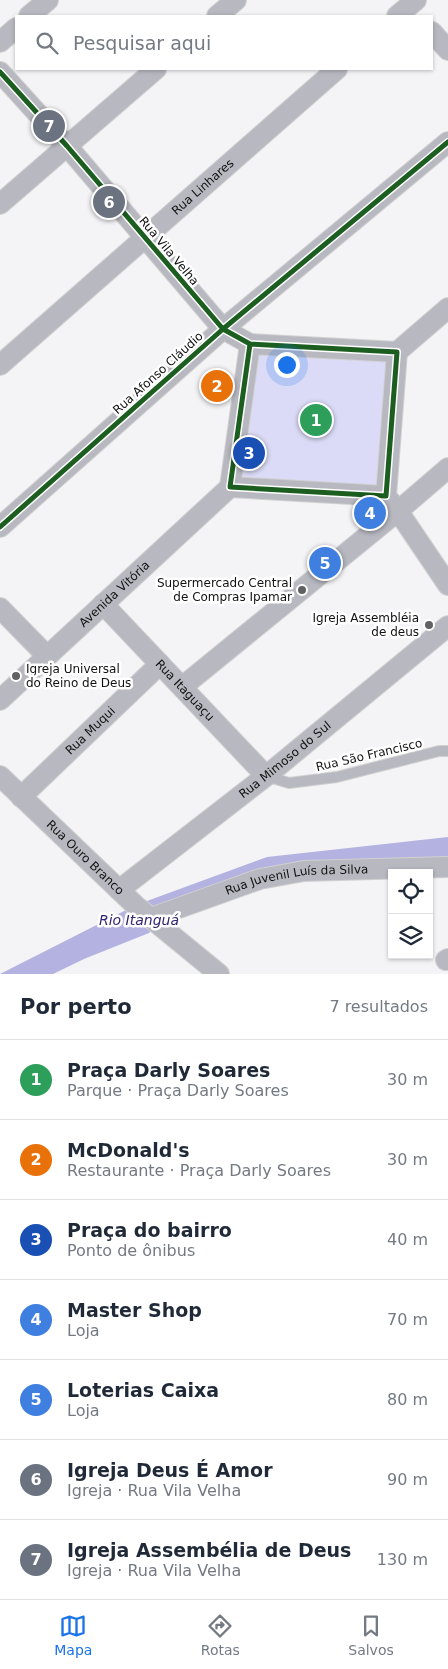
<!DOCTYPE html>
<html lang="pt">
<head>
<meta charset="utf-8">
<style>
  :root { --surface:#fff; --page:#f2f2f3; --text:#1f2937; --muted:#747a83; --line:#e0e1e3; --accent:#1a73e8 }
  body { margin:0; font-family:"DejaVu Sans",sans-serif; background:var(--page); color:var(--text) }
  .controls { position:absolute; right:15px; bottom:15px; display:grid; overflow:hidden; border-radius:0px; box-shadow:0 1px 4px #0004 }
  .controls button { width:45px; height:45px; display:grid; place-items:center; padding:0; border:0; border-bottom:1px solid var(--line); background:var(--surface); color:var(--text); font:25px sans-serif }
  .you { position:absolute; left:286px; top:364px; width:18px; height:18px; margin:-12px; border:4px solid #fff; border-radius:50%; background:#1a73e8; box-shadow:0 0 0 8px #1a73e833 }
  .badge { display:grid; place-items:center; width:32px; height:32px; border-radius:50%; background:var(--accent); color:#fff; font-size:16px; font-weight:700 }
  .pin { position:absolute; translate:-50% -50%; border:2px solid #fff; box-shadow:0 1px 5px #0006 }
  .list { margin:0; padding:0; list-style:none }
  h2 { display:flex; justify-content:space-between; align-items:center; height:65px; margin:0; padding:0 20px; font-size:21px }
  h2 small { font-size:16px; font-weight:400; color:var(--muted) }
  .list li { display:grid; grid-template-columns:32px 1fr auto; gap:15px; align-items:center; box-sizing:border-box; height:80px; padding:0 20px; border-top:1px solid var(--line) }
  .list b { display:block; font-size:19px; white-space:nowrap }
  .list p { margin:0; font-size:16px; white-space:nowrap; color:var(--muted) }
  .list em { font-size:16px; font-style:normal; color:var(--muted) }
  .icon { flex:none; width:28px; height:28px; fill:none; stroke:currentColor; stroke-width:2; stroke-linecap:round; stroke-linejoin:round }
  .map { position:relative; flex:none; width:448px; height:974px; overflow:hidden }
  .search { position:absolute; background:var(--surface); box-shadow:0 1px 4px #0004; left:15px; right:15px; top:15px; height:55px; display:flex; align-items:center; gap:12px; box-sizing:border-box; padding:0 18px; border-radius:0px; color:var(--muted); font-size:19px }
  .sheet { height:625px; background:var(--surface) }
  nav { display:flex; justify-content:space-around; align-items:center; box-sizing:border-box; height:70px; border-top:1px solid var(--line); background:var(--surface); font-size:14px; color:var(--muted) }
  nav a { display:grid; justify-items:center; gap:2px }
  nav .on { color:var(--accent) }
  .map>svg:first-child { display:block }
</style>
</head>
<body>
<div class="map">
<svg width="448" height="974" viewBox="0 0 448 974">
  <rect width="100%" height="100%" fill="#f4f4f7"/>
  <path fill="#dbdbf7" d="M259,355L386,362L376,485L241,478Z"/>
  <path fill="#b4b2e1" d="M448,837V868L292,869L164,916L149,933L84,959L53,974H0L136,905L267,857Z"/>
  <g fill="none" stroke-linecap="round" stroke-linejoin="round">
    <defs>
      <path id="lane" d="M266,776L289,783L337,777L439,751H448"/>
      <g id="street">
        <path d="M29,16L48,0"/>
        <path d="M217,16L236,0"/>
        <path d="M397,16L416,0"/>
        <path d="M432,32L448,50"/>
        <path d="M0,42L16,28"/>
        <path d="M0,72L67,146L223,329L250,344L397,352L386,496L230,487L250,344"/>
        <path d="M0,204L156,69"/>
        <path d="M397,352L448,308"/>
        <path id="s1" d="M0,365L337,69"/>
        <path d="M390,501L398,511L448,585"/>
        <path d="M0,527L223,329L448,142"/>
        <path id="s2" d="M103,604L266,776"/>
        <path d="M0,608L47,656"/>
        <path d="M182,687L398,511L448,468"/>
        <path id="s3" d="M0,700L230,487"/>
        <path id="s4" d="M0,776L136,906L219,974"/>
        <path id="s5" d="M21,797L160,664"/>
        <path id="s6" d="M119,890L266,776L448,626"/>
        <path id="s7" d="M151,918L260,879L304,871L448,867"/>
        <path d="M446,960L448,959"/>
      </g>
    </defs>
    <use href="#lane" stroke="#d1d1d2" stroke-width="12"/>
    <use href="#street" stroke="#d1d1d2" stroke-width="22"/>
    <use href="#lane" stroke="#b8b8c1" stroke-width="10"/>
    <use href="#street" stroke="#b8b8c1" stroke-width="20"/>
    <defs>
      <path id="cycleway" d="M0,72L67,146L223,329L250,344L397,352L386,496L230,487L250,344
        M0,527L223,329L448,142"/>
    </defs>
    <use href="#cycleway" stroke="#fff" stroke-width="8"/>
    <use href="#cycleway" stroke="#1b5e20" stroke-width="5"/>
  </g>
  <g fill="#616163" stroke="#fff" stroke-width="2">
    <circle cx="302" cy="590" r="5"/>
    <circle cx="429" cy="625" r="5"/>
    <circle cx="16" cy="676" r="5"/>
  </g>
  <g text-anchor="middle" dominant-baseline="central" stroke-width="5" stroke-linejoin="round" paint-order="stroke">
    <g font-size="12" fill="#121213" stroke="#fff">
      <text stroke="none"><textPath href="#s1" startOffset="270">Rua Linhares</textPath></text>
      <text transform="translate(169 251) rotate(50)">Rua Vila Velha</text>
      <text transform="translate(158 373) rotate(-42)">Rua Afonso Cláudio</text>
      <text stroke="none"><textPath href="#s3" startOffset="156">Avenida Vitória</textPath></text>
      <text stroke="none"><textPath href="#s2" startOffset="119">Rua Itaguaçu</textPath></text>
      <text stroke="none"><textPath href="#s5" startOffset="96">Rua Muqui</textPath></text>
      <text transform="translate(369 755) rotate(-13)">Rua São Francisco</text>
      <text stroke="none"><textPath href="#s6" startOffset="211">Rua Mimoso do Sul</textPath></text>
      <text stroke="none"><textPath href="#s4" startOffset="118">Rua Ouro Branco</textPath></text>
      <text stroke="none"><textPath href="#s7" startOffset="152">Rua Juvenil Luís da Silva</textPath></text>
    </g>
    <g font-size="12" fill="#121213" stroke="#fff" text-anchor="end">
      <text x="292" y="583">Supermercado Central<tspan x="292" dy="14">de Compras Ipamar</tspan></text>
      <text x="419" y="618">Igreja Assembléia<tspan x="419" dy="14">de deus</tspan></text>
      <text x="26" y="669" text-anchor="start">Igreja Universal<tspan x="26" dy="14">do Reino de Deus</tspan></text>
    </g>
    <g font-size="14" font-style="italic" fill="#332572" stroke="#fff">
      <text x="139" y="920">Rio Itanguá</text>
    </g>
  </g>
</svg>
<div class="controls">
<button><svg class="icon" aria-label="locate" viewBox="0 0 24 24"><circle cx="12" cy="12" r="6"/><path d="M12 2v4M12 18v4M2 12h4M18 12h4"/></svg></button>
<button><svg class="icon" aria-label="layers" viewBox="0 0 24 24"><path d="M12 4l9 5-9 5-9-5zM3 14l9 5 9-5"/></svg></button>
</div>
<div class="you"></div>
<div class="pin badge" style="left:316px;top:420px;background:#2e9e5b">1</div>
<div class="pin badge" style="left:217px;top:386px;background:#e8710a">2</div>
<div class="pin badge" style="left:249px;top:453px;background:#1a4fb4">3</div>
<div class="pin badge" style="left:370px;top:513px;background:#3f7fe0">4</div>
<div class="pin badge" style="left:325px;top:563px;background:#3f7fe0">5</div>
<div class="pin badge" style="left:109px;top:202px;background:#6b7280">6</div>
<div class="pin badge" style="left:49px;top:126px;background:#6b7280">7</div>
<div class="search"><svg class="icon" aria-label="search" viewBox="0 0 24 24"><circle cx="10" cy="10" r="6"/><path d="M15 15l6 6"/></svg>Pesquisar aqui</div>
</div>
<section class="sheet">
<h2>Por perto<small>7 resultados</small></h2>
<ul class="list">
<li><span class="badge" style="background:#2e9e5b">1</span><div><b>Praça Darly Soares</b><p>Parque · Praça Darly Soares</p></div><em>30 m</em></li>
<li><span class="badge" style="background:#e8710a">2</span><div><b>McDonald's</b><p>Restaurante · Praça Darly Soares</p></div><em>30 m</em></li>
<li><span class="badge" style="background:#1a4fb4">3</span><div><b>Praça do bairro</b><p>Ponto de ônibus</p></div><em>40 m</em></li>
<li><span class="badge" style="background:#3f7fe0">4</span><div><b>Master Shop</b><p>Loja</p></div><em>70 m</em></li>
<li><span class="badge" style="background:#3f7fe0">5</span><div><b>Loterias Caixa</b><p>Loja</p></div><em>80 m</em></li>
<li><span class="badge" style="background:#6b7280">6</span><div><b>Igreja Deus É Amor</b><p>Igreja · Rua Vila Velha</p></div><em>90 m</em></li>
<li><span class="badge" style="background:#6b7280">7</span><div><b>Igreja Assembélia de Deus</b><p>Igreja · Rua Vila Velha</p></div><em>130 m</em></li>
</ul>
</section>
<nav>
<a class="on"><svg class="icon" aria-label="map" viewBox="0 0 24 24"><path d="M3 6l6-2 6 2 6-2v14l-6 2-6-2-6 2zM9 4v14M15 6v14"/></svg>Mapa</a>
<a><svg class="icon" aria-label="directions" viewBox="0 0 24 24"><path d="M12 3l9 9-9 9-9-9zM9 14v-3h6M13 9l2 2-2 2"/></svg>Rotas</a>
<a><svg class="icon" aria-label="saved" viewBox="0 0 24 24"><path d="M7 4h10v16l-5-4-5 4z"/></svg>Salvos</a>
</nav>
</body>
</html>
